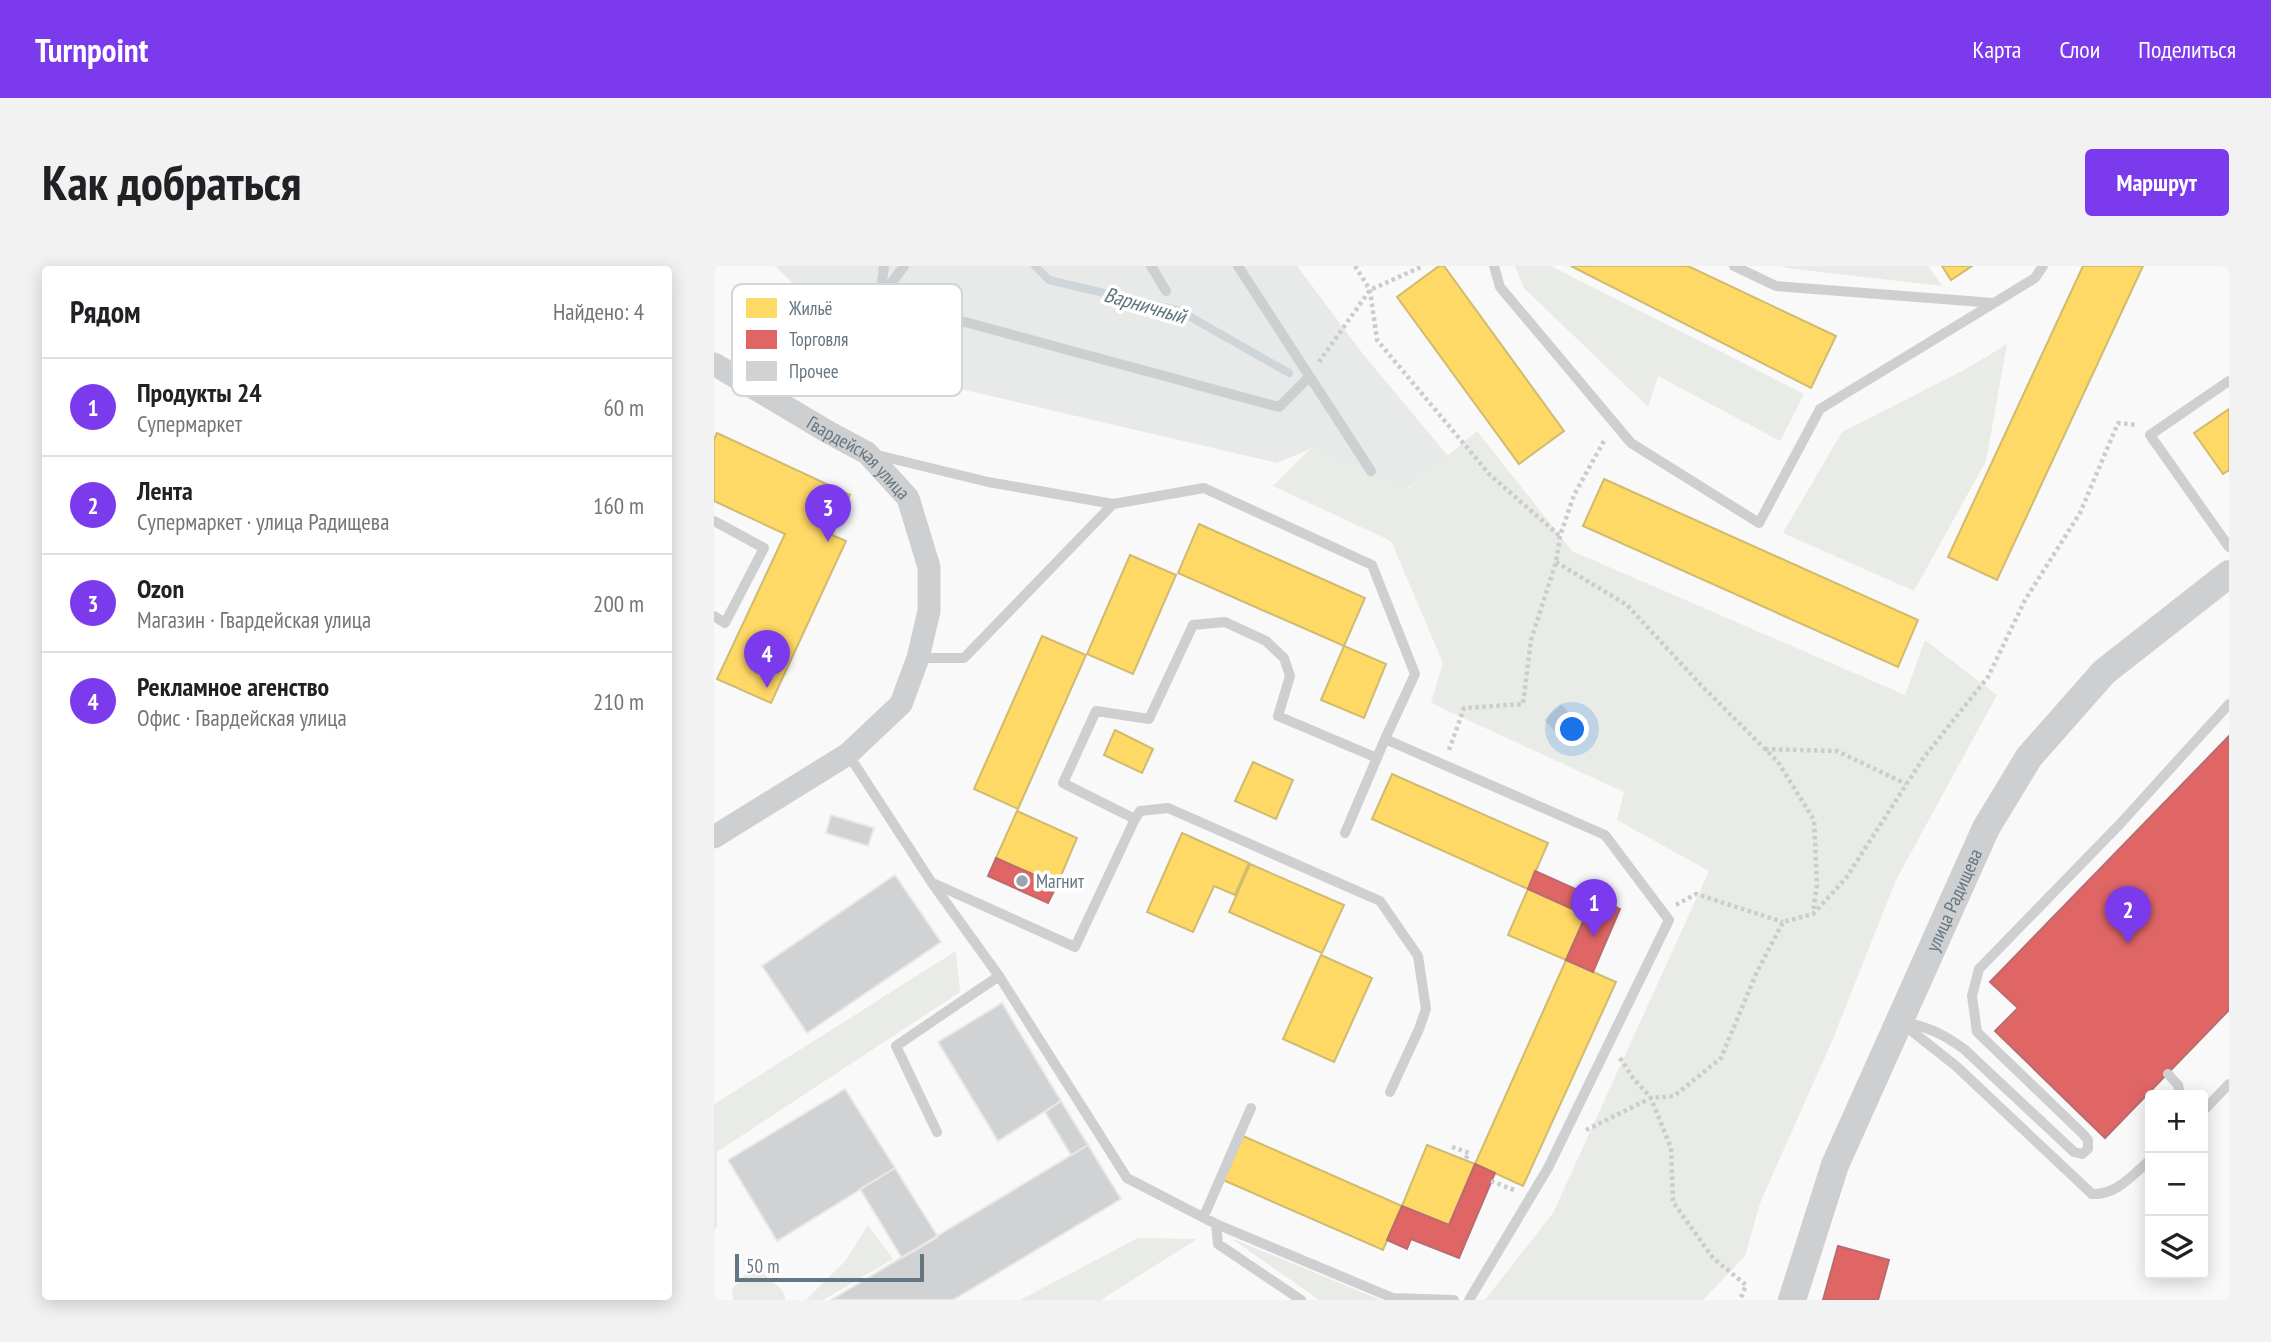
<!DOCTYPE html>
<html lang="ru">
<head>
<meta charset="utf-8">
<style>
  :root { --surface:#fff; --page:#f2f2f2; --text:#202124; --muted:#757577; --line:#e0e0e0; --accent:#7c3aed }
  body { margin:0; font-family:"PT Sans Narrow",sans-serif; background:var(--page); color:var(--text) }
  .controls { position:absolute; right:21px; bottom:21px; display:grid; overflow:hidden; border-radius:7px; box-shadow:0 4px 18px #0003 }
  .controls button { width:63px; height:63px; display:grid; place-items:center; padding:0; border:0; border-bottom:2px solid var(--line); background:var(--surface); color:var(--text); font:35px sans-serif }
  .scale { position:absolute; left:21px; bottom:18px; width:189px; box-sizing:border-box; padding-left:7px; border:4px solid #657683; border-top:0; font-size:19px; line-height:24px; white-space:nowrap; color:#657683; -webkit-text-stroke:5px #fff; paint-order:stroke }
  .you { position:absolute; left:859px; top:464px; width:24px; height:24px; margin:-18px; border:5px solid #fff; border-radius:50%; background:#1a73e8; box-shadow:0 0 0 10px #1a73e833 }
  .badge { display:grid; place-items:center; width:46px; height:46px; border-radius:50%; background:var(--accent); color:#fff; font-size:23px; font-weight:700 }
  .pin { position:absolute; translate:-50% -58px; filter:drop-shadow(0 2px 4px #0008) }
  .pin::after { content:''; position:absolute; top:37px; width:24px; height:21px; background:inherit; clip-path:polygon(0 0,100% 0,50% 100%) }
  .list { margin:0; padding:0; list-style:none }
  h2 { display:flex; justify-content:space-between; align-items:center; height:91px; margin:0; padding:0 28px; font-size:30px }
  h2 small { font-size:23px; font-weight:400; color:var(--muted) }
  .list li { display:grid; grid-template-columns:46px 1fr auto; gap:21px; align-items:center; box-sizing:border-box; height:98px; padding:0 28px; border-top:2px solid var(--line) }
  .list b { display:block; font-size:26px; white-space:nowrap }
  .list p { margin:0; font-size:23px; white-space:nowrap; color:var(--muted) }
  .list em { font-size:23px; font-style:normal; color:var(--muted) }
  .icon { flex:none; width:38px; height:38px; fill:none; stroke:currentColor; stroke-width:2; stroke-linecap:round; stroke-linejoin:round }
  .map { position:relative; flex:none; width:1515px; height:1034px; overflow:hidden; border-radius:7px }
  header { display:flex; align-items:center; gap:42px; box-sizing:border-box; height:98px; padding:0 35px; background:var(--accent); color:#fff }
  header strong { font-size:33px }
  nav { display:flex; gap:38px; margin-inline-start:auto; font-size:24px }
  .intro { display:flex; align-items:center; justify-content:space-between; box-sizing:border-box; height:168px; padding:0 42px }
  h1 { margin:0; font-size:49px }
  .button { padding:18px 32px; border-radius:7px; background:var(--accent); color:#fff; font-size:24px; font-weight:700 }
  main { display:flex; gap:42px; padding:0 42px }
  aside { flex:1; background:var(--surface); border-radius:7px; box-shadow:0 4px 18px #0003 }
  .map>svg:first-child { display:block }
</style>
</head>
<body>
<header>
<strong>Turnpoint</strong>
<nav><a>Карта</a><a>Слои</a><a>Поделиться</a></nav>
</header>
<div class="intro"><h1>Как добраться</h1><a class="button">Маршрут</a></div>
<main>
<aside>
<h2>Рядом<small>Найдено: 4</small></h2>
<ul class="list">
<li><span class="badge">1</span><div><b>Продукты 24</b><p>Супермаркет</p></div><em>60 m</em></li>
<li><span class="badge">2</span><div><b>Лента</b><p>Супермаркет · улица Радищева</p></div><em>160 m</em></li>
<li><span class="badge">3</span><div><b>Ozon</b><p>Магазин · Гвардейская улица</p></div><em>200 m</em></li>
<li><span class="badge">4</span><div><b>Рекламное агенство</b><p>Офис · Гвардейская улица</p></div><em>210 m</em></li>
</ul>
</aside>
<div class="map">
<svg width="1515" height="1034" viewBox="0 0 1515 1034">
  <rect width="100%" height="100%" fill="#f9f9f9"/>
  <path fill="#e8e9e9" d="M61,0H583L649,88L734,190L694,222L596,183L563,197L170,105Z"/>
  <path fill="#e8ebe6" d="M801,0H837L1090,128L1066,175L944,110L934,141L810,22Z
    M1068,0H1214L1228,20L1072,2Z
    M1293,78L1272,195L1200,325L1069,267L1128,166L1252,103Z
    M763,165L858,285L1191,429L1211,374L1283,429L1182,614L1118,775L1046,937L1031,990L989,1034H771L839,947L995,605L903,554L910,526L717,437L729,397L677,275L559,220L596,183L695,222Z
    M242,685L246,726L3,886V961L0,964V838Z
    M154,959L179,993L109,1034H92L132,994Z
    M424,972L483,973L387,1034H306Z
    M517,972L667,1034H605Z
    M39,998L68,1024L72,1034H19L18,1024Z"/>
  <path fill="#ffd966" stroke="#d1bb6f" stroke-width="2" d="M725,0H730L850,165L805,198L683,31Z
    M857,0H974L1122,70L1097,122Z
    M1228,0H1258L1237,14Z
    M1369,0H1429L1283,314L1234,291Z
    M1515,143V204L1509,208L1480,167Z
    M3,167L136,229L118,269L132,275L57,437L3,413L71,268L0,235V173Z
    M890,213L1204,354L1184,401L869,260Z
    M485,258L651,332L630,380L464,307Z
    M416,289L462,309L419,408L373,388Z
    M328,370L372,389L304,543L260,523Z
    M630,380L672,398L650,452L607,434Z
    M401,464L439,483L428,507L390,489Z
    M539,496L579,514L562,553L521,535Z
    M678,508L834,577L814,623L658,553Z
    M303,545L363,572L343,619L282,592Z
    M468,567L535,597L521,629L500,620L479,666L433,646Z
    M536,598L630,639L608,687L515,646Z
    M814,623L872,649L852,694L794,669Z
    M607,689L658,712L620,796L569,773Z
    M852,694L902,716L809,920L761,898Z
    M529,870L688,940L669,984L509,914Z
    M713,879L761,898L735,959L688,940Z"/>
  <path fill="#e06666" stroke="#bb6b6f" stroke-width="2" d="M1515,470V744L1391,872L1281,765L1304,742L1276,716Z
    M282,592L343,619L334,637L274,610Z
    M821,605L906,643L879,706L852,694L872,649L814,623Z
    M761,898L781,907L745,992L697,973L693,983L673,974L688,940L735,959Z
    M1124,980L1175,994L1164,1034H1109Z"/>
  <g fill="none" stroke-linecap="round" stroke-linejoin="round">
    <path stroke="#ced6d9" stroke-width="8" d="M321,0L335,14L466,45L575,107"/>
  </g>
  <path fill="#d0d2d3" stroke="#e8e8e8" stroke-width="2" d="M847,437L864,455L846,472L829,454Z
    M117,549L160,562L154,580L112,567Z
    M181,609L227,676L93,767L48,700Z
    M288,737L347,835L284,875L224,776Z
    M131,823L181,902L63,975L14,894Z
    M347,835L374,879L357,889L331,846Z
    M374,879L407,933L239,1034H117Z
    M181,902L224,971L188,992L146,923Z"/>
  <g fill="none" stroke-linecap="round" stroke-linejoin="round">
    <path stroke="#cbcccd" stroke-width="4.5" stroke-dasharray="3.5 3.5" stroke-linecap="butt" d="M641,0L656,24L663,74L776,209L846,270
      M605,96L656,24L709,0
      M842,296L913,339L986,418L1064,496L1100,554L1103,619L1099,645
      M1051,483L1123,485L1192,518
      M735,484L750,442L809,438L817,374L842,296L846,270L860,229L891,173
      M962,639L982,628L1069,656
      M906,792L919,812L937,832L957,882L959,936L999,992L1032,1019L1026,1034
      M872,864L937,832L960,830L1007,792L1042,708L1069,656L1099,648L1132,612L1210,491L1274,411L1311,334L1366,247L1404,157L1423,159
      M738,881L755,887L751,894
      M777,915L803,925"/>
    <path stroke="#cecfd0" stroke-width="10" d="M170,0L166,33L565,141L595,111
      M437,0L452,25
      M524,0L657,205
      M780,0L786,21L917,177L1045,257L1106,143L1321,12L1329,0
      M1020,0L1062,20L1280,37
      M168,30L190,0
      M1515,115L1436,169L1515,281
      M159,188L274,216L399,238
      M0,255L50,282L11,357L0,350
      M204,392H250L399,238L490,222L658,299L701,408L671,473L891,569L955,654L834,902L755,1034
      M134,488L218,617L285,710L413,912L502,958L679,1032L740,1034
      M663,492L564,450L576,410L570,392L552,375L511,356L479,359L435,453L382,445L349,517L421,553L426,545L454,542L666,635L704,690L712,743L705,763L676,826
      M631,567L671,473
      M221,618L361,681L421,553
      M1454,808L1464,819L1466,829
      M1489,845L1515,818
      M223,866L182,780L285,710
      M1436,894C1418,909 1403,929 1378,928L1242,800L1185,755C1214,761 1226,766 1250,783L1360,886L1368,888L1374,883V874L1369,868L1263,766L1258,730L1265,703L1406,558L1515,438
      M490,950L537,842
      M502,958L504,978L587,1034"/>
    <path stroke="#cecfd0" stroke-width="23" id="s1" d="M0,98L114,166L153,187L194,232L215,301V345L204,392L187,438L134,488L0,571"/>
    <path stroke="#cecfd0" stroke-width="28" id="s2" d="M1078,1034L1121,899L1272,562L1315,491L1390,406L1515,308"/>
  </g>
  <circle fill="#99a4ac" stroke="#fff" stroke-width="2.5" cx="308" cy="615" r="7"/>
  <g text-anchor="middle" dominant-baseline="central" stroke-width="7" stroke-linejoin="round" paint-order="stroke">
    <g font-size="19" fill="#657683" stroke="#fff">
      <text stroke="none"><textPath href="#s1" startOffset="173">Гвардейская улица</textPath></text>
      <text stroke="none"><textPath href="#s2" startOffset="432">улица Радищева</textPath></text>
    </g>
    <g font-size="19" fill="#657683" stroke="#fff" text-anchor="start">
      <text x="322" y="615">Магнит</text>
    </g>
    <g font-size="21" font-style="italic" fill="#60757c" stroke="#fff">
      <text transform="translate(431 39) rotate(16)">Варничный</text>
    </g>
  </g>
  <rect x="18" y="18" width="230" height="112" rx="10" fill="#fff" stroke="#d1d6da" stroke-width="2"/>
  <rect x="32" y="32" width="31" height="20" fill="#ffd966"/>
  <rect x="32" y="64" width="31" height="19" fill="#e06666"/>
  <rect x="32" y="95" width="31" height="20" fill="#d0d2d3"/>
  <g font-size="19" fill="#657683">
    <text x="75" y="49">Жильё</text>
    <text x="75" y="80">Торговля</text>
    <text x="75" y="112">Прочее</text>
  </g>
</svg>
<div class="controls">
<button>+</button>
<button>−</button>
<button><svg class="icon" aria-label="layers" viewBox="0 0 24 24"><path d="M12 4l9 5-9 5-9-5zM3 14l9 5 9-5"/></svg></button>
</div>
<div class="scale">50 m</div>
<div class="you"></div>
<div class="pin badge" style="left:880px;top:671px">1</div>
<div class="pin badge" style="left:1414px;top:678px">2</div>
<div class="pin badge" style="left:114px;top:276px">3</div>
<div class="pin badge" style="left:53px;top:422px">4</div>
</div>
</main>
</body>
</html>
